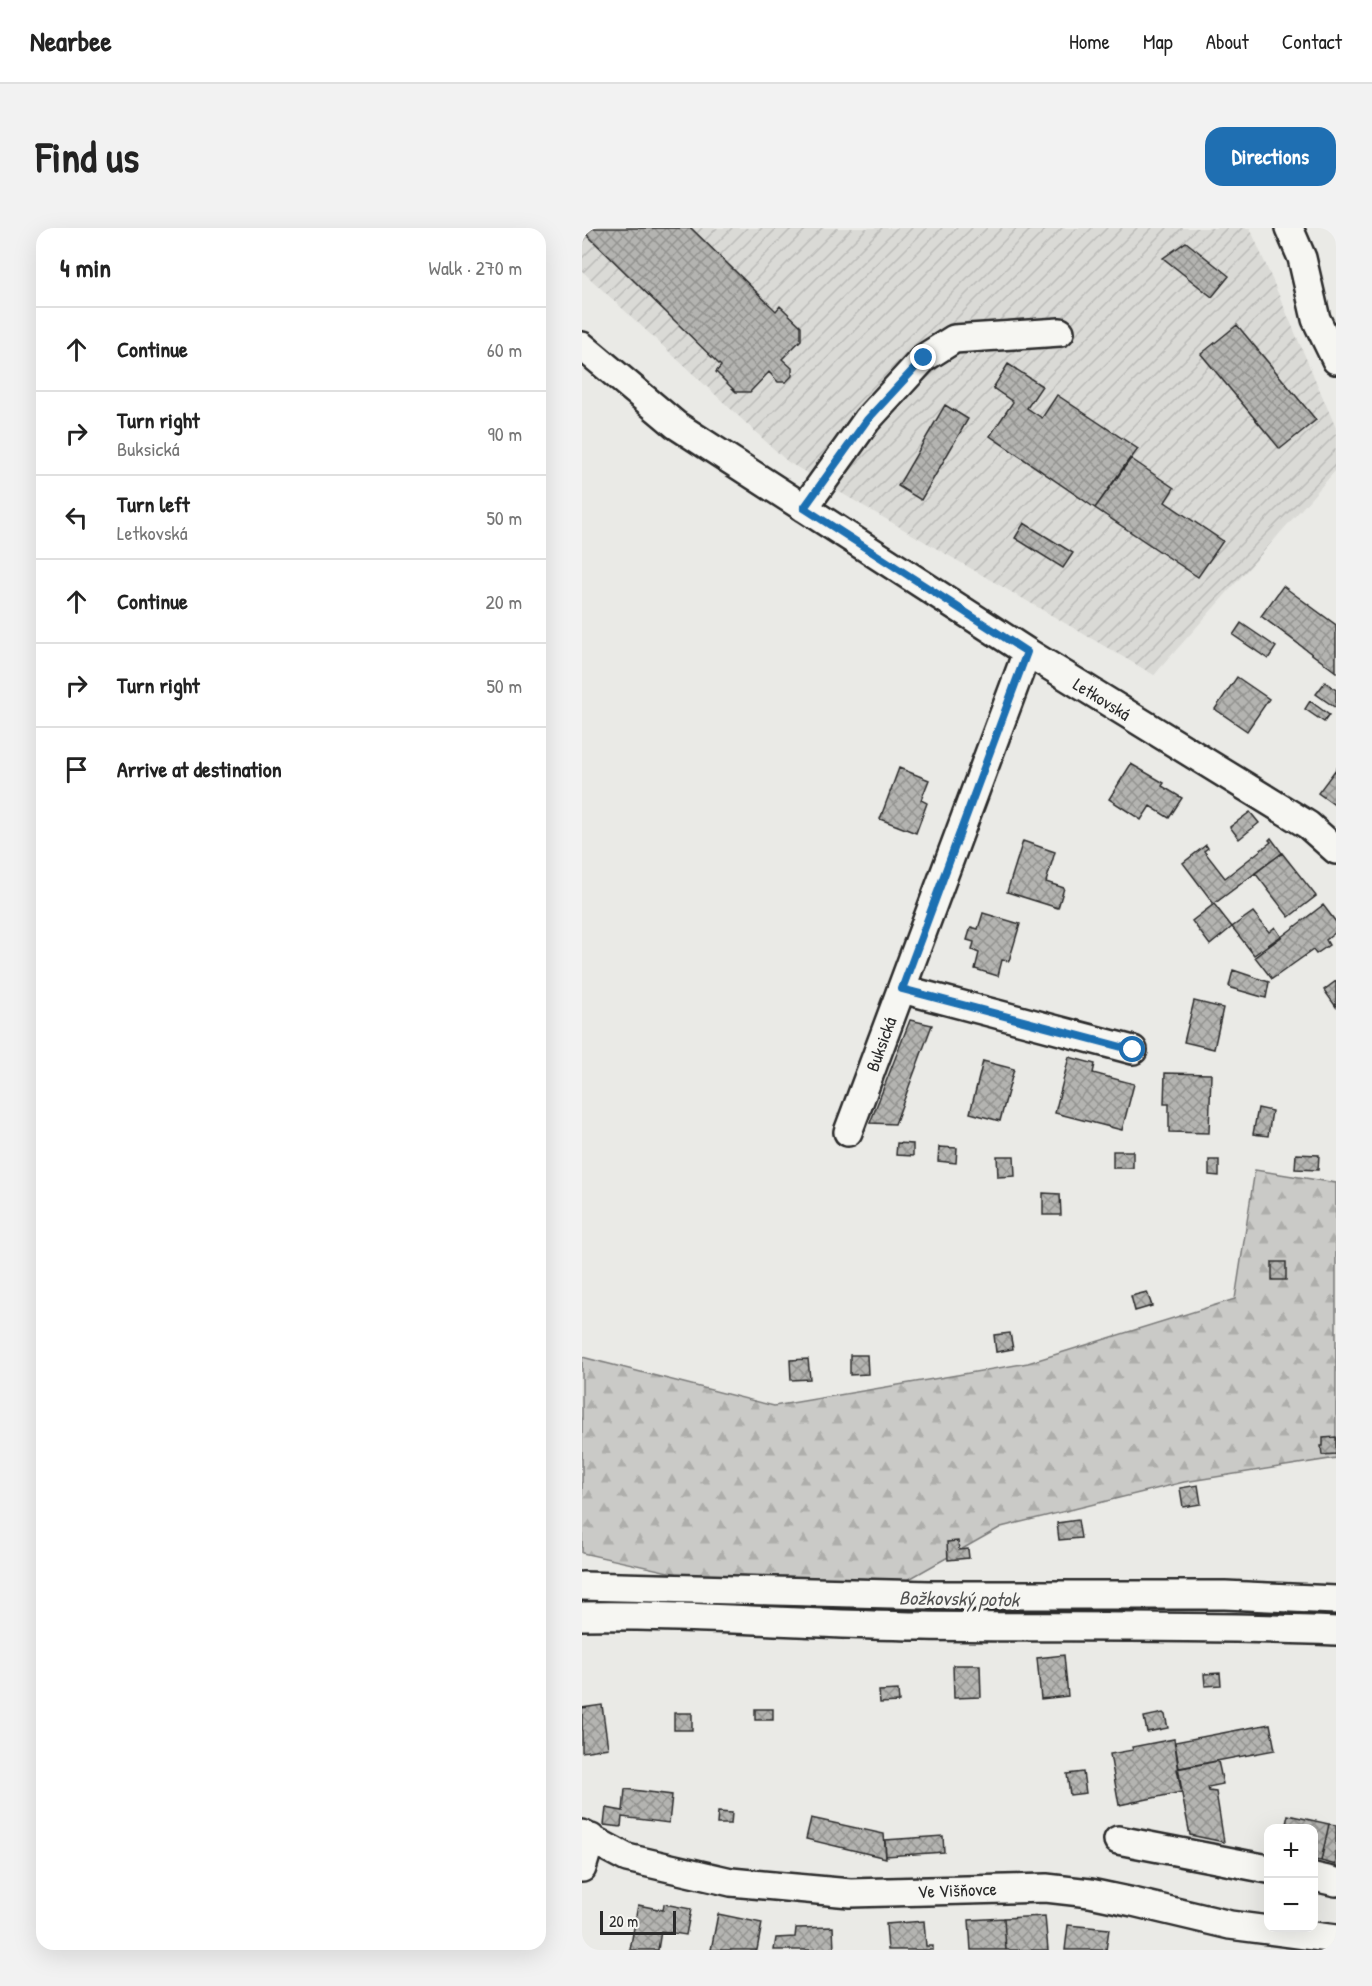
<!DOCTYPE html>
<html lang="en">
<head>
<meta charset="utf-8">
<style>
  :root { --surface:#fff; --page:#f2f2f2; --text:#222; --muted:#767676; --line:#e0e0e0; --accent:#1f6fb2 }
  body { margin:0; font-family:"Patrick Hand",sans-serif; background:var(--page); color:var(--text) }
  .controls { position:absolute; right:18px; bottom:18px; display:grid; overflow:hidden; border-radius:12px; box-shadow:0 6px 24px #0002 }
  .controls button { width:54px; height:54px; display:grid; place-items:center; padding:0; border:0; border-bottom:2px solid var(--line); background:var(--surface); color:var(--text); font:30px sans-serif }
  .scale { position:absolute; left:18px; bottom:15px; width:76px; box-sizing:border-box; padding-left:6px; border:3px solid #2b2b2b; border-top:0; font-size:16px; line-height:21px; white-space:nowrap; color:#2b2b2b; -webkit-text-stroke:4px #f6f6f2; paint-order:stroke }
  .stop { position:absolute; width:18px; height:18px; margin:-14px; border:4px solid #1f6fb2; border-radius:50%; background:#fff }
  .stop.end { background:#1f6fb2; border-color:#fff; box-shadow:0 2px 6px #0008 }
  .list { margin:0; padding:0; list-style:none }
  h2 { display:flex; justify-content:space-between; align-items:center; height:78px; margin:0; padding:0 24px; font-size:26px }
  h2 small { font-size:20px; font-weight:400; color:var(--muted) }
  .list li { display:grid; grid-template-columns:39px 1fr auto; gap:18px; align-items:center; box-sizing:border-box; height:84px; padding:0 24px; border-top:2px solid var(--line) }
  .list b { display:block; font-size:22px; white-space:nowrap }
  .list p { margin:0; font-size:20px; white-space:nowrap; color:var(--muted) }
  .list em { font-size:20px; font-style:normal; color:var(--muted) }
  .icon { flex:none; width:33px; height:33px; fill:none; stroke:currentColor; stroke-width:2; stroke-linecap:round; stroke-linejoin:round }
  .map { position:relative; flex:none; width:754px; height:1722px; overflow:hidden; border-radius:18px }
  header { display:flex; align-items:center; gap:36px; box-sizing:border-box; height:84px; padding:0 30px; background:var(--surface); border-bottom:2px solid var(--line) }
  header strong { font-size:28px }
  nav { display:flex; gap:33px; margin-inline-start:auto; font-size:21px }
  .intro { display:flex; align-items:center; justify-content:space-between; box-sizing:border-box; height:144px; padding:0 36px }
  h1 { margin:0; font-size:42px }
  .button { padding:15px 27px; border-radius:18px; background:var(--accent); color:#fff; font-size:21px; font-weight:700 }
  main { display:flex; gap:36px; padding:0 36px }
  aside { flex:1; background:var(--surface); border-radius:18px; box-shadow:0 6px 24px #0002 }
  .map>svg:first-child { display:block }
</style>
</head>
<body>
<header>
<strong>Nearbee</strong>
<nav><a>Home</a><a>Map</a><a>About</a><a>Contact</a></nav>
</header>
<div class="intro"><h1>Find us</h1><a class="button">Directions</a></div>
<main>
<aside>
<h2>4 min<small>Walk · 270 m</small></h2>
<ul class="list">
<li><svg class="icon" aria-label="ahead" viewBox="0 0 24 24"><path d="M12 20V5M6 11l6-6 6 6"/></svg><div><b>Continue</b></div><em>60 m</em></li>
<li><svg class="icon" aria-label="right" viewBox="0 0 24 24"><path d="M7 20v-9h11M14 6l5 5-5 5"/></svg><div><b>Turn right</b><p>Buksická</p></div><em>90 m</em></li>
<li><svg class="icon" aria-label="left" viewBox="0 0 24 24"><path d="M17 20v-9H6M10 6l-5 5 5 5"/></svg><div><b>Turn left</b><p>Letkovská</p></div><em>50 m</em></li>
<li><svg class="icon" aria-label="ahead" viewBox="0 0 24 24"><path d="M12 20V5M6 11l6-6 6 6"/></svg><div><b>Continue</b></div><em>20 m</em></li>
<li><svg class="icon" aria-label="right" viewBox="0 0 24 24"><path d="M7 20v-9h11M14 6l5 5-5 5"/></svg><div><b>Turn right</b></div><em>50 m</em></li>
<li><svg class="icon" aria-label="arrive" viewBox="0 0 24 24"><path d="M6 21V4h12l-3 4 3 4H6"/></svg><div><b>Arrive at destination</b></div></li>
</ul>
</aside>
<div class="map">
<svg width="754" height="1722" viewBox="0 0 754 1722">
  <defs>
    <pattern id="industrial-furrows" width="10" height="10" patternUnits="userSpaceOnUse" patternTransform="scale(1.5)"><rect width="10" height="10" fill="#dadad6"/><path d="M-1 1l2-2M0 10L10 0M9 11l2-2" fill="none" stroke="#bbbbb8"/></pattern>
    <pattern id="forest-firs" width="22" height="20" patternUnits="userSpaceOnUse" patternTransform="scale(1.5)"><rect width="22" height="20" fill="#cacac7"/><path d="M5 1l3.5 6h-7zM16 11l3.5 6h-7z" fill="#aeaeab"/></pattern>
    <pattern id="building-cross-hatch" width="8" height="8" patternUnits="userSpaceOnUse" patternTransform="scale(1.5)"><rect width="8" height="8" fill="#b4b4b1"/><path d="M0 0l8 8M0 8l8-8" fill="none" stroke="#939390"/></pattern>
  </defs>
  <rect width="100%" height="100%" fill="#eaeae6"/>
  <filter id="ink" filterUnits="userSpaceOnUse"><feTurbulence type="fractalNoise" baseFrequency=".0167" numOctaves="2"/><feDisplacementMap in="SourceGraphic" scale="12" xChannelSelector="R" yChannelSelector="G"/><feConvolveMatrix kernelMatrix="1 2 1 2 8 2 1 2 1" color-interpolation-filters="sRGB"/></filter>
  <g filter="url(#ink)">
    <path fill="url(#industrial-furrows)" d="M0,0H668L754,200V242L572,447L206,234L0,43Z"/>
    <path fill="url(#forest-firs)" stroke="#7a7a79" stroke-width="1.5" d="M673,942L754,955V1230L602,1254L419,1299L269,1384L0,1325V1129L192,1178L446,1135L653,1071Z"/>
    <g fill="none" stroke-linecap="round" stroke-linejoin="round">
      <path stroke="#727270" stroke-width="8" d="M85,1373L196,1380
        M1,1375L37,1371
        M313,1384L451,1386"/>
    </g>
    <path fill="url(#building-cross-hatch)" stroke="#2b2b2b" stroke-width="1.5" d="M6,0H109L194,83L198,78L219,98V112L200,131L210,140V148L204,154H196L187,144L168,164H154L134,144L139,138L2,4Z
      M604,14L647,48L630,69L581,30Z
      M655,97L734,192L698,221L619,126Z
      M426,136L460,158L445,180L460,190L475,167L556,221L513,280L408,208L431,174L411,160Z
      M363,177L386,191L339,272L316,258Z
      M548,230L592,260L583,274L641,313L616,349L513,280Z
      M442,295L491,325L481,340L433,310Z
      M701,358L754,397V444L679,388Z
      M659,395L694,419L686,431L651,407Z
      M655,449L687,471L665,503L633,481Z
      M743,454L754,462V480L734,466Z
      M728,473L747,487L742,494L723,481Z
      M549,536L582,555L580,558L600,570L587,590L568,578L559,592L527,571Z
      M317,540L347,552L339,572L345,575L334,605L298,591Z
      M754,541V578L736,565Z
      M668,584L677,595L657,611L648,599Z
      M689,610L700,625L632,676L601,635L624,617L626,620L622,623L643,650L689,614L687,612Z
      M441,613L473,624L464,654L482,660L476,680L425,664Z
      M700,625L734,668L707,689L673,645Z
      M632,676L650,699L628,717L610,693Z
      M741,677L754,694V704L744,712L747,717L734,726L731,722L690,751L673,729Z
      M671,684L687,704L693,699L699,708L672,727L650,699Z
      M401,685L438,696L427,733L420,732L416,748L393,741L397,725L390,722L392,714L385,712L389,699L396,701Z
      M651,742L687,754L684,770L649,760L647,758Z
      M754,753V779L742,762Z
      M612,773L641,780L632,821L602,814Z
      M328,792L350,797L313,896L288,895Z
      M487,829L513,836L511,845L552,856L540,902L473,885Z
      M401,833L432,841L418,893L388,885Z
      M583,845L629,846L627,905L587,904V876H582Z
      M676,880L690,883L686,908L671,906Z
      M315,915L331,916V928L314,927Z
      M357,919L375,920L374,935L356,933Z
      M531,923H551V940H531Z
      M714,926L737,927L736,942L713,941Z
      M415,928H432L433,948L416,949Z
      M627,932H637V948L627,947Z
      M461,965L478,966L479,987H461Z
      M690,1034H704V1052H690Z
      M565,1064L570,1078L553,1083L549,1068Z
      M428,1105L431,1121L414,1124L412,1107Z
      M268,1127H285L286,1146L268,1147Z
      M226,1131L228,1151L209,1152L208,1132Z
      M754,1209V1226L740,1227L739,1218H741V1210Z
      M616,1257L619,1276L601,1279L598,1260Z
      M496,1292L499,1310L477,1312L475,1295Z
      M376,1313L377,1322L386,1321L387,1330L366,1332L365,1314Z
      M482,1427L486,1468L459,1471L455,1430Z
      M371,1437H398L399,1469L372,1470Z
      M638,1445L639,1457L623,1458L622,1446Z
      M316,1462L317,1474L298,1475L297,1463Z
      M20,1477L26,1520L0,1524V1480Z
      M173,1481H191V1492H173Z
      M92,1485H110V1502H92Z
      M581,1485L583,1487L586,1500L565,1504L562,1489Z
      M688,1496L693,1522L597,1540L593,1514Z
      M592,1511L600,1564L537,1577L528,1526L551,1522L550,1519Z
      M636,1533L641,1556L626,1559L627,1563L634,1564L642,1614L608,1607L595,1541Z
      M501,1544L504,1565L488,1567L485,1546Z
      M43,1561L90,1567L87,1595L40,1589L39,1599L22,1597L24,1580L41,1583Z
      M136,1584L150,1585L149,1596H135Z
      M706,1587L747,1596L739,1633L732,1632V1600H703Z
      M229,1590L302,1606L304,1630L224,1611Z
      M747,1596L754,1597V1637L739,1633Z
      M361,1608L362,1624L304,1628L303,1612Z
      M82,1676L109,1681L104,1707L79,1703L76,1722H48L56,1677L81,1682Z
      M136,1686L180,1695L175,1722H129Z
      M463,1688L466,1722H424L422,1690Z
      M422,1690L424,1722H389L387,1692Z
      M342,1693L344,1718H351V1722H306L304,1696Z
      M486,1697L527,1701L524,1722H483Z
      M251,1699L252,1722H255H192L194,1710L213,1709L214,1700Z"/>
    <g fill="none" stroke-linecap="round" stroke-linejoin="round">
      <defs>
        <path id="minor" d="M707,0L720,30L734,91L754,132
          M0,118L94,197L445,424L726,597L754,622
          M222,280L285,192L342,130L372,111L478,104
          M320,761L551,822
          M266,904L445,424
          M0,1358L348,1367H643L754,1372
          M0,1388C114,1386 227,1397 341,1398C478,1400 616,1397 754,1403
          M0,1606L45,1630L149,1654L268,1665L464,1660L508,1665L551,1674L648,1697L754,1711
          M536,1612L686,1641
          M0,1640L9,1610
          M732,1649L754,1654"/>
      </defs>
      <use href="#minor" stroke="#2b2b2b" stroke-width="32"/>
      <use href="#minor" stroke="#f6f6f2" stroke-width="27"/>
    </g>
  </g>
  <g fill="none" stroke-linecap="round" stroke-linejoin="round" filter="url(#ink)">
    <path stroke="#1f6fb2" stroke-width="8" d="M342,130L285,192L222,280L445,424L320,761L551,822"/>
  </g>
  <g text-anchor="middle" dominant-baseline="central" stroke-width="6" stroke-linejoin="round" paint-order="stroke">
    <g font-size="18" fill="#2b2b2b" stroke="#f6f6f2">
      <text transform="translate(520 471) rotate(32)">Letkovská</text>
      <text transform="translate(299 816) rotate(-70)">Buksická</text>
      <text transform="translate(375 1662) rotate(-2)">Ve Višňovce</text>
    </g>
    <g font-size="20" font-style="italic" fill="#545453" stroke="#f6f6f2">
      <text transform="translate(377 1370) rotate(1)">Božkovský potok</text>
    </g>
  </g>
</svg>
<div class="controls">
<button>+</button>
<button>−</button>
</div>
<div class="scale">20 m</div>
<div class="stop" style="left:551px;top:822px"></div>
<div class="stop end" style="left:342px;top:130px"></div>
</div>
</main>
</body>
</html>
